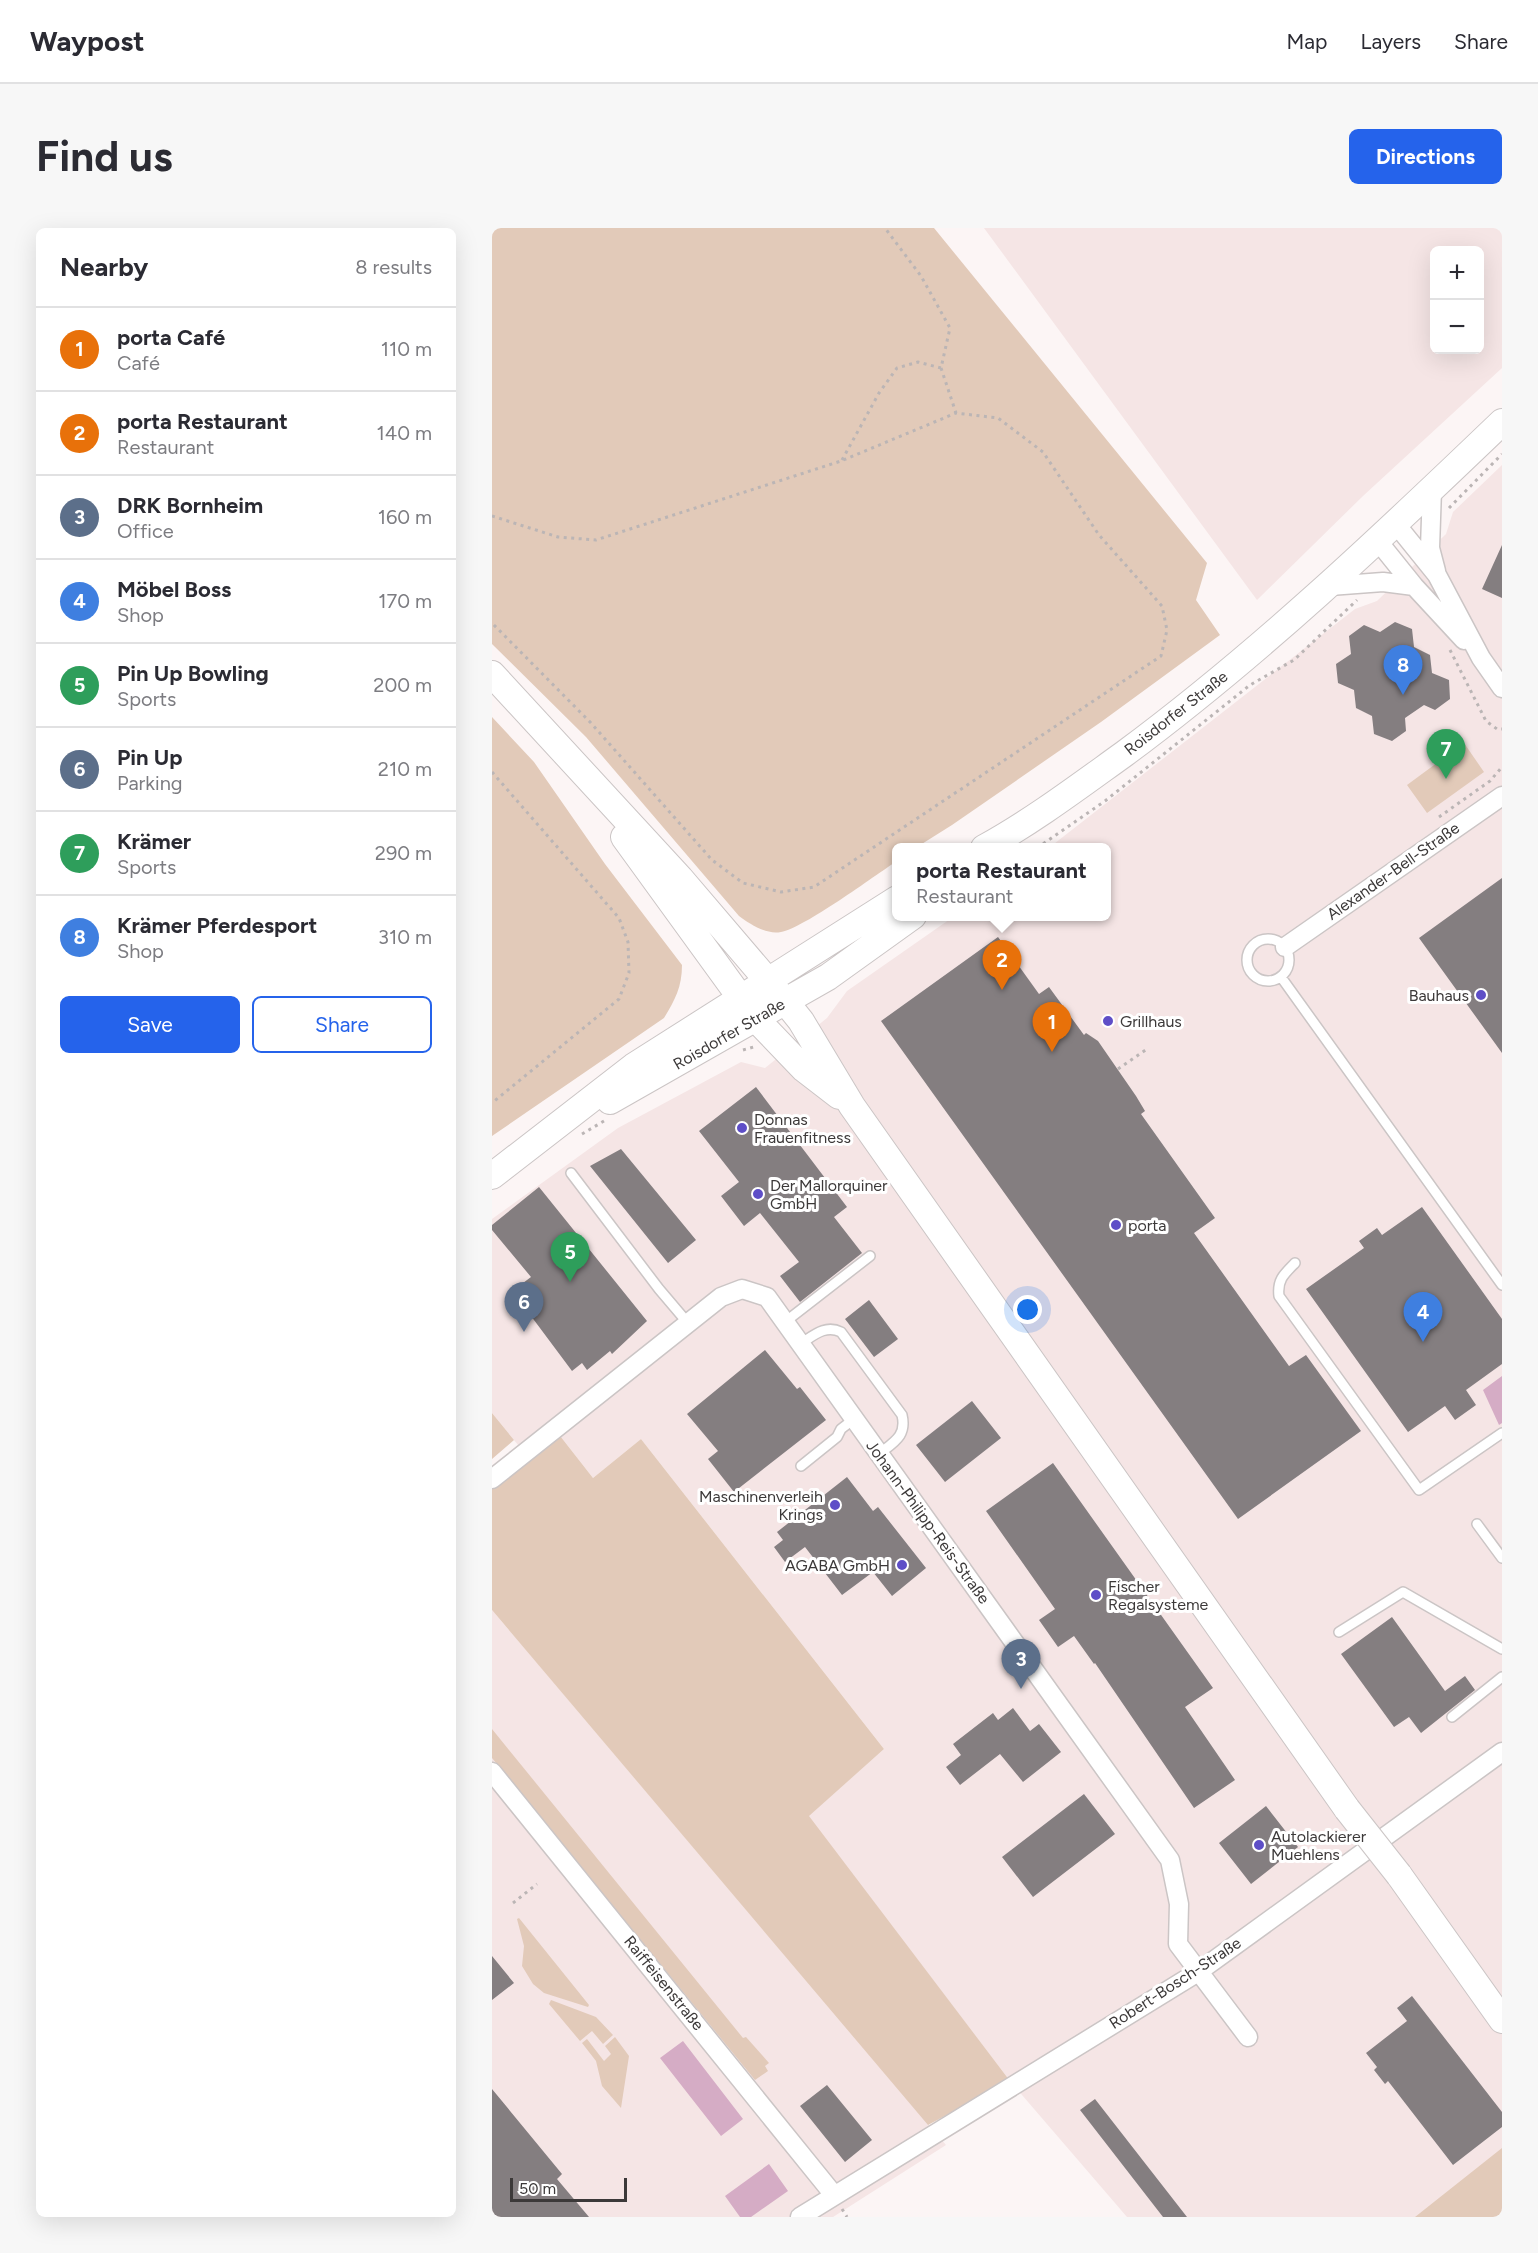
<!DOCTYPE html>
<html lang="en">
<head>
<meta charset="utf-8">
<style>
  :root { --surface:#fff; --page:#f7f7f7; --text:#2b2b33; --muted:#7c7c81; --line:#e1e1e2; --accent:#2563eb }
  body { margin:0; font-family:Figtree,sans-serif; background:var(--page); color:var(--text) }
  .controls { position:absolute; right:18px; top:18px; display:grid; overflow:hidden; border-radius:9px; box-shadow:0 6px 24px #0002 }
  .controls button { width:54px; height:54px; display:grid; place-items:center; padding:0; border:0; border-bottom:2px solid var(--line); background:var(--surface); color:var(--text); font:30px sans-serif }
  .scale { position:absolute; left:18px; bottom:15px; width:117px; box-sizing:border-box; padding-left:6px; border:3px solid #3c3939; border-top:0; font-size:16px; line-height:21px; white-space:nowrap; color:#3c3939; -webkit-text-stroke:4px #fff; paint-order:stroke }
  .you { position:absolute; left:536px; top:1082px; width:21px; height:21px; margin:-15px; border:4px solid #fff; border-radius:50%; background:#1a73e8; box-shadow:0 0 0 9px #1a73e833 }
  .badge { display:grid; place-items:center; width:39px; height:39px; border-radius:50%; background:var(--accent); color:#fff; font-size:20px; font-weight:700 }
  .pin { position:absolute; translate:-50% -50px; filter:drop-shadow(0 2px 3px #0008) }
  .pin::after { content:''; position:absolute; top:32px; width:21px; height:18px; background:inherit; clip-path:polygon(0 0,100% 0,50% 100%) }
  .popup { position:absolute; left:400px; top:615px; width:219px; height:78px; box-sizing:border-box; display:grid; place-content:center; border-radius:9px; background:var(--surface); filter:drop-shadow(0 2px 4px #0005); font-size:20px; white-space:nowrap; color:var(--muted) }
  .popup b { font-size:22px; color:var(--text) }
  .popup::after { content:''; position:absolute; left:50%; top:100%; margin-left:-12px; border:12px solid transparent; border-top-color:var(--surface) }
  .list { margin:0; padding:0; list-style:none }
  h2 { display:flex; justify-content:space-between; align-items:center; height:78px; margin:0; padding:0 24px; font-size:26px }
  h2 small { font-size:20px; font-weight:400; color:var(--muted) }
  .list li { display:grid; grid-template-columns:39px 1fr auto; gap:18px; align-items:center; box-sizing:border-box; height:84px; padding:0 24px; border-top:2px solid var(--line) }
  .list b { display:block; font-size:22px; white-space:nowrap }
  .list p { margin:0; font-size:20px; white-space:nowrap; color:var(--muted) }
  .list em { font-size:20px; font-style:normal; color:var(--muted) }
  .actions { display:flex; gap:12px; padding:18px 24px }
  .actions a { flex:1; padding:14px 0; border:2px solid var(--accent); border-radius:9px; text-align:center; font-size:21px; color:var(--accent) }
  .actions .main { background:var(--accent); color:#fff }
  .map { position:relative; flex:none; width:1010px; height:1989px; overflow:hidden; border-radius:9px }
  header { display:flex; align-items:center; gap:36px; box-sizing:border-box; height:84px; padding:0 30px; background:var(--surface); border-bottom:2px solid var(--line) }
  header strong { font-size:28px }
  nav { display:flex; gap:33px; margin-inline-start:auto; font-size:21px }
  .intro { display:flex; align-items:center; justify-content:space-between; box-sizing:border-box; height:144px; padding:0 36px }
  h1 { margin:0; font-size:42px }
  .button { padding:15px 27px; border-radius:9px; background:var(--accent); color:#fff; font-size:21px; font-weight:700 }
  main { display:flex; gap:36px; padding:0 36px }
  aside { flex:1; background:var(--surface); border-radius:9px; box-shadow:0 6px 24px #0002 }
  .map>svg:first-child { display:block }
</style>
</head>
<body>
<header>
<strong>Waypost</strong>
<nav><a>Map</a><a>Layers</a><a>Share</a></nav>
</header>
<div class="intro"><h1>Find us</h1><a class="button">Directions</a></div>
<main>
<aside>
<h2>Nearby<small>8 results</small></h2>
<ul class="list">
<li><span class="badge" style="background:#e8710a">1</span><div><b>porta Café</b><p>Café</p></div><em>110 m</em></li>
<li><span class="badge" style="background:#e8710a">2</span><div><b>porta Restaurant</b><p>Restaurant</p></div><em>140 m</em></li>
<li><span class="badge" style="background:#5c6f8a">3</span><div><b>DRK Bornheim</b><p>Office</p></div><em>160 m</em></li>
<li><span class="badge" style="background:#3f7fe0">4</span><div><b>Möbel Boss</b><p>Shop</p></div><em>170 m</em></li>
<li><span class="badge" style="background:#2e9e5b">5</span><div><b>Pin Up Bowling</b><p>Sports</p></div><em>200 m</em></li>
<li><span class="badge" style="background:#5c6f8a">6</span><div><b>Pin Up</b><p>Parking</p></div><em>210 m</em></li>
<li><span class="badge" style="background:#2e9e5b">7</span><div><b>Krämer</b><p>Sports</p></div><em>290 m</em></li>
<li><span class="badge" style="background:#3f7fe0">8</span><div><b>Krämer Pferdesport</b><p>Shop</p></div><em>310 m</em></li>
</ul>
<div class="actions"><a class="main">Save</a><a>Share</a></div>
</aside>
<div class="map">
<svg width="1010" height="1989" viewBox="0 0 1010 1989">
  <rect width="100%" height="100%" fill="#fcf5f5"/>
  <path fill="#f5e5e5" fill-rule="evenodd" d="M492,0H1010V140L871,268L765,372ZM987,22V122H942V22Z
    M1010,237V1921L925,1989H635L518,1853L316,1588L392,1521L149,1211L101,1250L65,1204L35,1228L0,1185V991L126,900L249,834L273,840L335,790L355,763L461,689L615,688V620L558,619L863,381L885,373L954,306L961,284Z
    M0,1382L454,1917L341,1989H0Z"/>
  <path fill="#e2cab9" d="M0,0H442L715,335L704,372L728,407L609,494L460,597L425,619L405,620V633C382,648 312,700 289,704C274,707 258,696 247,688L94,509L0,416Z
    M0,489L42,534L113,636L190,737C190,759 183,772 172,790L0,908Z
    M972,515L992,544L935,585L915,557Z
    M0,1185L22,1212L0,1231Z
    M65,1204L101,1250L149,1211L392,1521L317,1588L518,1853L436,1897L0,1382V1258Z
    M0,1501L251,1810L254,1809L277,1835L273,1838L276,1843L263,1852L0,1530Z
    M27,1690L97,1777L96,1779L52,1765L41,1756L30,1738L32,1718L25,1691Z
    M59,1772L104,1789L121,1807L111,1816L100,1803L88,1813L57,1776Z
    M123,1809L137,1828L129,1880L110,1858L104,1833L90,1815L95,1811L112,1833L119,1826L113,1818Z
    M1010,1920V1989H923Z"/>
  <path fill="#d5acc5" d="M1010,1148V1195L1007,1197L991,1162Z
    M191,1813L251,1891L229,1908L168,1830Z
    M277,1936L296,1963L259,1989H248L233,1968Z"/>
  <path fill="#847e80" d="M1010,317V370L990,361Z
    M903,394L920,401L922,419L938,427L940,445L957,452L958,471L943,482L932,477L913,490L914,503L900,513L882,506L880,488L864,480L862,462L846,455L844,436L859,426L857,408L872,397L888,404Z
    M1010,650V825L927,710Z
    M506,709L547,766L557,759L592,807L594,805L606,813L644,868L653,883L649,886L723,990L702,1005L797,1138L814,1127L869,1203L746,1291L389,793Z
    M264,859L355,979L342,989L370,1025L308,1074L288,1048L307,1034L268,985L252,998L229,968L247,954L207,903Z
    M129,921L204,1012L176,1035L98,938Z
    M47,959L155,1093L120,1126L118,1123L95,1142L90,1135L80,1143L39,1088L41,1087L27,1069L33,1065L27,1058L39,1049L0,1002V997Z
    M930,979L1010,1091V1136L974,1162L984,1177L963,1192L953,1178L916,1204L814,1061L872,1020L867,1013L885,1000L890,1007Z
    M377,1072L406,1111L382,1129L353,1091Z
    M273,1122L305,1161L308,1159L334,1192L242,1264L216,1231L226,1223L195,1186Z
    M480,1173L509,1210L453,1254L424,1217Z
    M561,1235L721,1460L693,1479L743,1552L702,1580L603,1435L602,1436L582,1408L566,1419L547,1392L563,1381L494,1283Z
    M355,1249L381,1283L386,1279L434,1340L400,1368L381,1344L350,1367L313,1319L293,1334L282,1319L291,1312L285,1304Z
    M900,1389L953,1463L973,1448L983,1462L929,1505L917,1489L902,1499L849,1426Z
    M521,1480L538,1503L547,1496L569,1524L531,1554L508,1526L468,1557L454,1539L469,1527L461,1516L501,1485L506,1492Z
    M592,1566L623,1606L541,1669L510,1629Z
    M774,1578L806,1619L759,1656L727,1615Z
    M0,1728L22,1755L0,1772Z
    M920,1768L1010,1884V1899L961,1937L896,1853L893,1856L882,1842L885,1839L874,1825L915,1793L905,1780Z
    M335,1857L380,1912L353,1934L308,1878Z
    M0,1861L70,1946L65,1951L97,1989H0Z
    M603,1871L695,1989H671L588,1882Z"/>
  <g fill="none" stroke-linecap="round" stroke-linejoin="round">
    <defs>
      <path id="service" d="M755 732a21 21 0 1 1 42 0a21 21 0 1 1-42 0Z
        M789,749L1010,1057
        M79,945L167,1061L195,1094
        M803,1035C792,1046 785,1052 787,1068L927,1262L1010,1205
        M293,1094L378,1028
        M308,1116C321,1108 333,1096 349,1104L410,1187C415,1208 402,1214 387,1226
        M309,1238L345,1209L349,1201L362,1191
        M985,1296L1010,1330
        M847,1404L911,1364L1010,1421
        M960,1489L1010,1449"/>
      <path id="minor" d="M940,261L938,320L944,343
        M903,295L945,347L989,430L1010,460
        M885,312L922,358L972,412
        M838,358L891,354L922,358
        M793,719L1010,568
        M0,1251L229,1069L250,1061L275,1069L678,1632L687,1676L686,1716L756,1809
        M0,1544L342,1967
        M308,1989L706,1744L1010,1524"/>
      <path id="secondary" d="M0,446L188,650L293,773L309,793L360,878L855,1581
        M132,609L264,791L312,841L347,868
        M492,620C541,593 586,559 632,526C767,426 889,310 1010,194
        M118,873L336,749L421,688
        M0,948L142,838L405,671
        M907,1647L1010,1792"/>
    </defs>
    <use href="#service" stroke="#cbc5c5" stroke-width="12"/>
    <use href="#minor" stroke="#cbc5c5" stroke-width="21"/>
    <use href="#secondary" stroke="#cbc5c5" stroke-width="28"/>
    <path stroke="#bbb5b5" stroke-width="3" stroke-dasharray="3 4.5" stroke-linecap="butt" d="M449,140L464,185
      M350,232L387,165L405,140L426,134L449,140L458,100L429,48L393,0
      M957,280L1010,226
      M0,288L66,309L104,312L349,233L464,185L506,190L551,224L607,307L670,378L675,402L669,428L322,659L289,664L251,655L220,632L99,495L0,395
      M958,422L994,493L1005,501H1010
      M0,544L127,690L136,714L137,745L127,771L0,875
      M947,589L998,553L1010,539
      M545,620L613,573L758,457L802,432L865,372
      M251,822L265,818
      M626,841L655,821
      M90,906L112,893
      M21,1675L45,1656
      M350,1981L355,1989"/>
    <use href="#service" stroke="#fff" stroke-width="9"/>
    <use href="#minor" stroke="#fff" stroke-width="18"/>
    <use href="#secondary" stroke="#fff" stroke-width="26"/>
    <defs>
      <path id="secondary-bridge" d="M855,1581L907,1647"/>
    </defs>
    <use href="#secondary-bridge" stroke="#cbc5c5" stroke-width="28" stroke-linecap="butt"/>
    <use href="#secondary-bridge" stroke="#fff" stroke-width="26"/>
  </g>
  <g fill="#5e4ec7" stroke="#fff" stroke-width="2">
    <circle cx="989" cy="767" r="6"/>
    <circle cx="616" cy="793" r="6"/>
    <circle cx="250" cy="900" r="6"/>
    <circle cx="266" cy="966" r="6"/>
    <circle cx="624" cy="997" r="6"/>
    <circle cx="343" cy="1277" r="6"/>
    <circle cx="410" cy="1337" r="6"/>
    <circle cx="604" cy="1367" r="6"/>
    <circle cx="767" cy="1617" r="6"/>
  </g>
  <g text-anchor="middle" dominant-baseline="central" stroke-width="6" stroke-linejoin="round" paint-order="stroke">
    <g font-size="16" fill="#3c3939" stroke="#fff">
      <text transform="translate(684 485) rotate(-38)">Roisdorfer Straße</text>
      <text transform="translate(901 643) rotate(-35)">Alexander-Bell-Straße</text>
      <text transform="translate(237 806) rotate(-30)">Roisdorfer Straße</text>
      <text transform="translate(436 1294) rotate(54)">Johann-Philipp-Reis-Straße</text>
      <text transform="translate(172 1755) rotate(51)">Raiffeisenstraße</text>
      <text transform="translate(683 1755) rotate(-33)">Robert-Bosch-Straße</text>
    </g>
    <g font-size="16" fill="#3c3939" stroke="#fff" text-anchor="start">
      <text x="977" y="767" text-anchor="end">Bauhaus</text>
      <text x="628" y="793">Grillhaus</text>
      <text x="262" y="891">Donnas<tspan x="262" dy="18">Frauenfitness</tspan></text>
      <text x="278" y="957">Der Mallorquiner<tspan x="278" dy="18">GmbH</tspan></text>
      <text x="636" y="997">porta</text>
      <text x="331" y="1268" text-anchor="end">Maschinenverleih<tspan x="331" dy="18">Krings</tspan></text>
      <text x="398" y="1337" text-anchor="end">AGABA GmbH</text>
      <text x="616" y="1358">Fischer<tspan x="616" dy="18">Regalsysteme</tspan></text>
      <text x="779" y="1608">Autolackierer<tspan x="779" dy="18">Muehlens</tspan></text>
    </g>
  </g>
</svg>
<div class="controls">
<button>+</button>
<button>−</button>
</div>
<div class="scale">50 m</div>
<div class="you"></div>
<div class="pin badge" style="left:560px;top:824px;background:#e8710a">1</div>
<div class="pin badge" style="left:510px;top:762px;background:#e8710a">2</div>
<div class="popup"><b>porta Restaurant</b>Restaurant</div>
<div class="pin badge" style="left:529px;top:1461px;background:#5c6f8a">3</div>
<div class="pin badge" style="left:931px;top:1114px;background:#3f7fe0">4</div>
<div class="pin badge" style="left:78px;top:1054px;background:#2e9e5b">5</div>
<div class="pin badge" style="left:32px;top:1104px;background:#5c6f8a">6</div>
<div class="pin badge" style="left:954px;top:551px;background:#2e9e5b">7</div>
<div class="pin badge" style="left:911px;top:467px;background:#3f7fe0">8</div>
</div>
</main>
</body>
</html>
